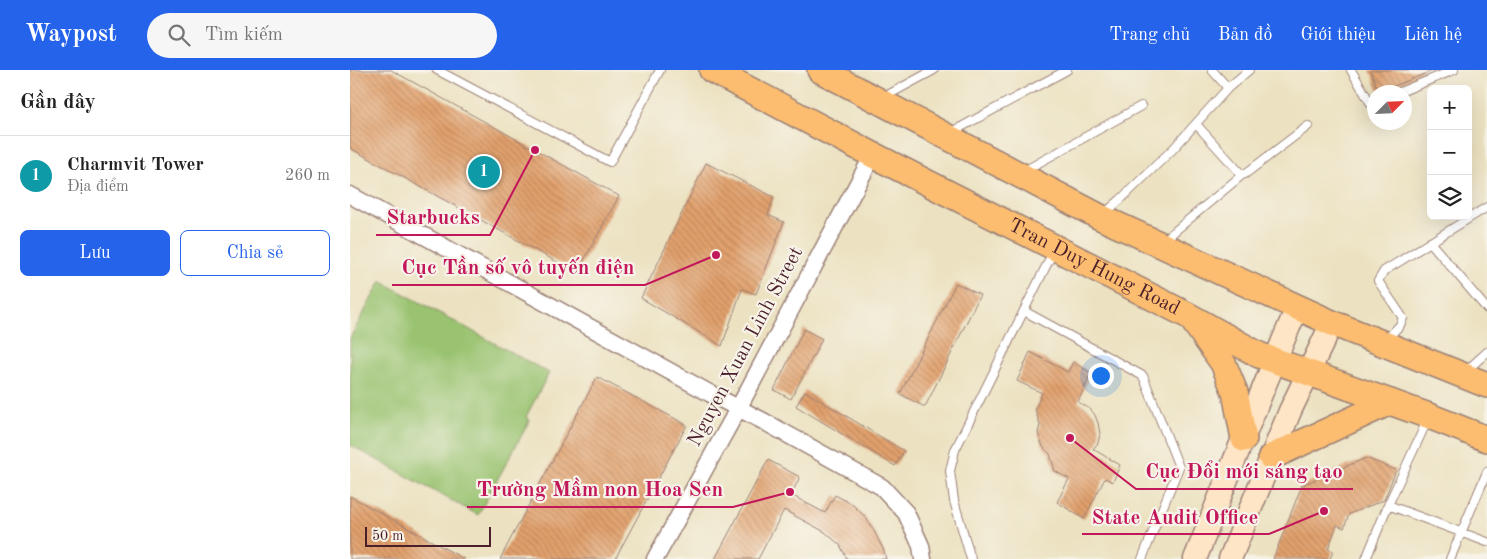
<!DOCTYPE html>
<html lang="vi">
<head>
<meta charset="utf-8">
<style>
  :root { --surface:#fff; --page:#f6f6f6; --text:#222; --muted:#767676; --line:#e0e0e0; --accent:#2563eb }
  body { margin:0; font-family:"Old Standard TT",serif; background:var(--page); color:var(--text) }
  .controls { position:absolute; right:15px; top:15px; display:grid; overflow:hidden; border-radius:8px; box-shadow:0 5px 20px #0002 }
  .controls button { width:45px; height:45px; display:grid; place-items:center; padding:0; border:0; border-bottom:1px solid var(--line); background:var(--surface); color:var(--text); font:25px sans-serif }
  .compass { position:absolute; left:1017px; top:15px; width:45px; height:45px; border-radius:50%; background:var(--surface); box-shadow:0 5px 20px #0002; rotate:66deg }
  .scale { position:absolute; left:15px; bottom:12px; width:126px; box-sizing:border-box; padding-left:5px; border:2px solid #4a1f2b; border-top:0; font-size:14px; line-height:18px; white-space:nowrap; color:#4a1f2b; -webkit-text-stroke:4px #f7f3e8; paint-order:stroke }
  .you { position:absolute; left:750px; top:305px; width:18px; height:18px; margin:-12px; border:4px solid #fff; border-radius:50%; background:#1a73e8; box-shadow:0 0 0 8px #1a73e833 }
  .badge { display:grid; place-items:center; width:32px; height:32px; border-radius:50%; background:var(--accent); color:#fff; font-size:16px; font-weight:700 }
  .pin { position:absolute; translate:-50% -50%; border:2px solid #fff; box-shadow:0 1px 5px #0006 }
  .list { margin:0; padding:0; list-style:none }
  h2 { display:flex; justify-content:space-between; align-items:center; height:65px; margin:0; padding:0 20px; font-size:21px }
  h2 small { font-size:16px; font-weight:400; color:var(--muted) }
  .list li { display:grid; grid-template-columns:32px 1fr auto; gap:15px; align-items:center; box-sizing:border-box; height:80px; padding:0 20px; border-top:1px solid var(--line) }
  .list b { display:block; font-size:19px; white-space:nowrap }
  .list p { margin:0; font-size:16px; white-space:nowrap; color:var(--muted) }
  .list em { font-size:16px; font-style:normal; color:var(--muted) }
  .actions { display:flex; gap:10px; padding:15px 20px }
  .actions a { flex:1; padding:11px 0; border:1px solid var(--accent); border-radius:8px; text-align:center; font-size:18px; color:var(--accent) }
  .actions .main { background:var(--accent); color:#fff }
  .icon { flex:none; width:28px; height:28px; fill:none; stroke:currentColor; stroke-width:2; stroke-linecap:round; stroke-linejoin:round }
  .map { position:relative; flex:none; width:1137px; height:489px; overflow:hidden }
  header { display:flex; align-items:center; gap:30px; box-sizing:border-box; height:70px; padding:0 25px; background:var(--accent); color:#fff }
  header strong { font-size:24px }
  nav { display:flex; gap:28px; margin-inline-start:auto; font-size:18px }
  .search { width:350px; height:45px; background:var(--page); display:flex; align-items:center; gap:12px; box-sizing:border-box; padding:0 18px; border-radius:28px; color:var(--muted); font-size:19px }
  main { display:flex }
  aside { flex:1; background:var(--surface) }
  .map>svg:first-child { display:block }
</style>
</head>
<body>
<header>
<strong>Waypost</strong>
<div class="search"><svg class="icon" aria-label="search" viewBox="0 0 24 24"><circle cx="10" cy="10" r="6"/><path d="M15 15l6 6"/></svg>Tìm kiếm</div>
<nav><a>Trang chủ</a><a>Bản đồ</a><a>Giới thiệu</a><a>Liên hệ</a></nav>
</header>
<main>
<aside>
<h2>Gần đây<small></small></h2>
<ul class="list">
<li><span class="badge" style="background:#0f9aa8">1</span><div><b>Charmvit Tower</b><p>Địa điểm</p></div><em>260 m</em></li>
</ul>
<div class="actions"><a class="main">Lưu</a><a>Chia sẻ</a></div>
</aside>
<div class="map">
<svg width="1137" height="489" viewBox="0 0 1137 489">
  <defs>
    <pattern id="building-back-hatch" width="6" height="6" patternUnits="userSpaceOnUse" patternTransform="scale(1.25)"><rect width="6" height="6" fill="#e2a16d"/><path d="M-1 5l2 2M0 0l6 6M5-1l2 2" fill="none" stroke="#b9835a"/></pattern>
  </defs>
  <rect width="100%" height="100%" fill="#f7f3e8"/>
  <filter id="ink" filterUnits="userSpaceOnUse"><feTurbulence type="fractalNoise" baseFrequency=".02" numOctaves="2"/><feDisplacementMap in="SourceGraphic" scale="10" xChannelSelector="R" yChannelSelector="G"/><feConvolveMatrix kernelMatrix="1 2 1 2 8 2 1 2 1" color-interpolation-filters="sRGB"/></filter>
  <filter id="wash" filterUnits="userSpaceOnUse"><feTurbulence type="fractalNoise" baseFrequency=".0096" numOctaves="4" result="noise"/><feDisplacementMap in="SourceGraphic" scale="20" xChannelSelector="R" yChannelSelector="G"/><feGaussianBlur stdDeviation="1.12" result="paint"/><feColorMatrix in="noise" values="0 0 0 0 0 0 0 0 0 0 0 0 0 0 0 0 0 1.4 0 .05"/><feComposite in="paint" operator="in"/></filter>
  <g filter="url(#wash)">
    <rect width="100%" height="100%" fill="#ece2c1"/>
    <path fill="#99c370" stroke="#72714e" d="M31,211L199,303L176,347L180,350L128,445L0,375V268Z"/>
    <g id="blocks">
      <path fill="url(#building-back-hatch)" d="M0,0H41L269,126L227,203L0,78Z
        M1020,0H1085L1029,22Z
        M356,93L424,127L418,145L434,152L406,224L392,219L372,276L291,228Z
        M606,213L630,225L575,337L550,324Z
        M454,259L472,269L441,329L424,320Z
        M680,282L718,302L723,292L741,303L728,332L740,339L745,345L748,353L750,364L748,373L743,379L770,395L763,412L755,408L734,449L707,432L719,409L705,401L700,384L693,377L688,363L690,355L685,339L692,323L667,311Z
        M247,307L337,355L265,489H150Z
        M455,321L554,381L545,396L446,336Z
        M1016,388L1046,400L1034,430L999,444L994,458L987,455L978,479L983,481L980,489H923L952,415Z
        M418,390L450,407L441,425L475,443L485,425L502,434L516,448L524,461L534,481L536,489H497L490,475L475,462L434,440L408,489H365Z
        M0,426L114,489H0Z"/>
    </g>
  </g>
  <g filter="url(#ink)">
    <use href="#blocks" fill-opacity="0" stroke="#9b8076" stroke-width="1"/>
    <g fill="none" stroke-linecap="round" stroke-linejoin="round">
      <defs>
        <path id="lane" d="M87,0L260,92L310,0
          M862,0L878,18
          M1001,0L1021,34L1024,33
          M1050,22L1104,0
          M534,27L584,0
          M846,54L892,105
          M600,63L717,0
          M674,101L791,36
          M753,145L771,129L823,79L878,18L899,0
          M813,171L892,105L895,104L958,56
          M1080,172L1137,239
          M674,241L793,306L829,397L792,489
          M1036,270L1050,255L1053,248L1028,211L1034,201L1137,137
          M1115,302L1137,282
          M1038,435L1137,472
          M621,489L604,431L600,401L605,380L704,180
          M1016,489L1038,435L1078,349
          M1100,489L1137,402"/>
        <path id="street" d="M0,125L361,324L415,352L532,417L556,443L571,476L573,489
          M305,489L388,339L523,85"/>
        <path id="secondary" d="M845,489C879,405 911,321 947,238
          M880,489L940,341L982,253"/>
        <g id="primary">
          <path id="s1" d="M362,0L523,85L839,246L909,285L1079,346L1137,369"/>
          <path d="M470,0L750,147L982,253L1137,315"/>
          <path d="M844,252L873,293L885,322L894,369"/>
          <path d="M921,387L1040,332"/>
        </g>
      </defs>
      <use href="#lane" stroke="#9b8076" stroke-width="10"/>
      <use href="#street" stroke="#9b8076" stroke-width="19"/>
      <use href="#secondary" stroke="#9b8076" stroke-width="25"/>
      <use href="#primary" stroke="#9b8076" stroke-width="28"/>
      <use href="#lane" stroke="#fff" stroke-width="8"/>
      <use href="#street" stroke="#fff" stroke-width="16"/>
      <use href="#secondary" stroke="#fee5c5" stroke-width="22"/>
      <use href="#primary" stroke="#fcbd6f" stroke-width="25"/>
    </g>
  </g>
  <g text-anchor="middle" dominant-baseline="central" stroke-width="4.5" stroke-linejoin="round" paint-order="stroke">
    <g font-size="20" fill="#4a1f2b" stroke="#f7f3e8">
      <text stroke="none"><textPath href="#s1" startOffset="430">Tran Duy Hung Road</textPath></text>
      <text transform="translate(396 277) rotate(-62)">Nguyen Xuan Linh Street</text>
    </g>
  </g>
  <path fill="none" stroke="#c2185b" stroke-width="2" d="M185 80L140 165H26M366 185L295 215H42M720 368L786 419H1003M440 422L383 437H117M974 441L919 464H732"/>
  <g fill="#c2185b" stroke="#f7f3e8" stroke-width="2">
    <circle cx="185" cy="80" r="5"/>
    <circle cx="366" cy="185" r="5"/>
    <circle cx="720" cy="368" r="5"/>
    <circle cx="440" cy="422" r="5"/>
    <circle cx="974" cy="441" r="5"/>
  </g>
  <g font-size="21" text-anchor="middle" font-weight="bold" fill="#c2185b" stroke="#f7f3e8" stroke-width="4.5" stroke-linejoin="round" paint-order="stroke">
    <text x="83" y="154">Starbucks</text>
    <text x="168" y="204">Cục Tần số vô tuyến điện</text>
    <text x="894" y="408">Cục Đổi mới sáng tạo</text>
    <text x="250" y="426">Trường Mầm non Hoa Sen</text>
    <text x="825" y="454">State Audit Office</text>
  </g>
</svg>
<div class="controls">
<button>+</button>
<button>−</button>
<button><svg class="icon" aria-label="layers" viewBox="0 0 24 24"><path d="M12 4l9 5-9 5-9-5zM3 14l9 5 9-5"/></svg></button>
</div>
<svg class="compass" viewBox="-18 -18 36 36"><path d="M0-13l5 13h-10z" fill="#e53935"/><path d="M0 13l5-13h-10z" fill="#767676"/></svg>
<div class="scale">50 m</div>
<div class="you"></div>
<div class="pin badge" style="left:134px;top:102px;background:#0f9aa8">1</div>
</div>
</main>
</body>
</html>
